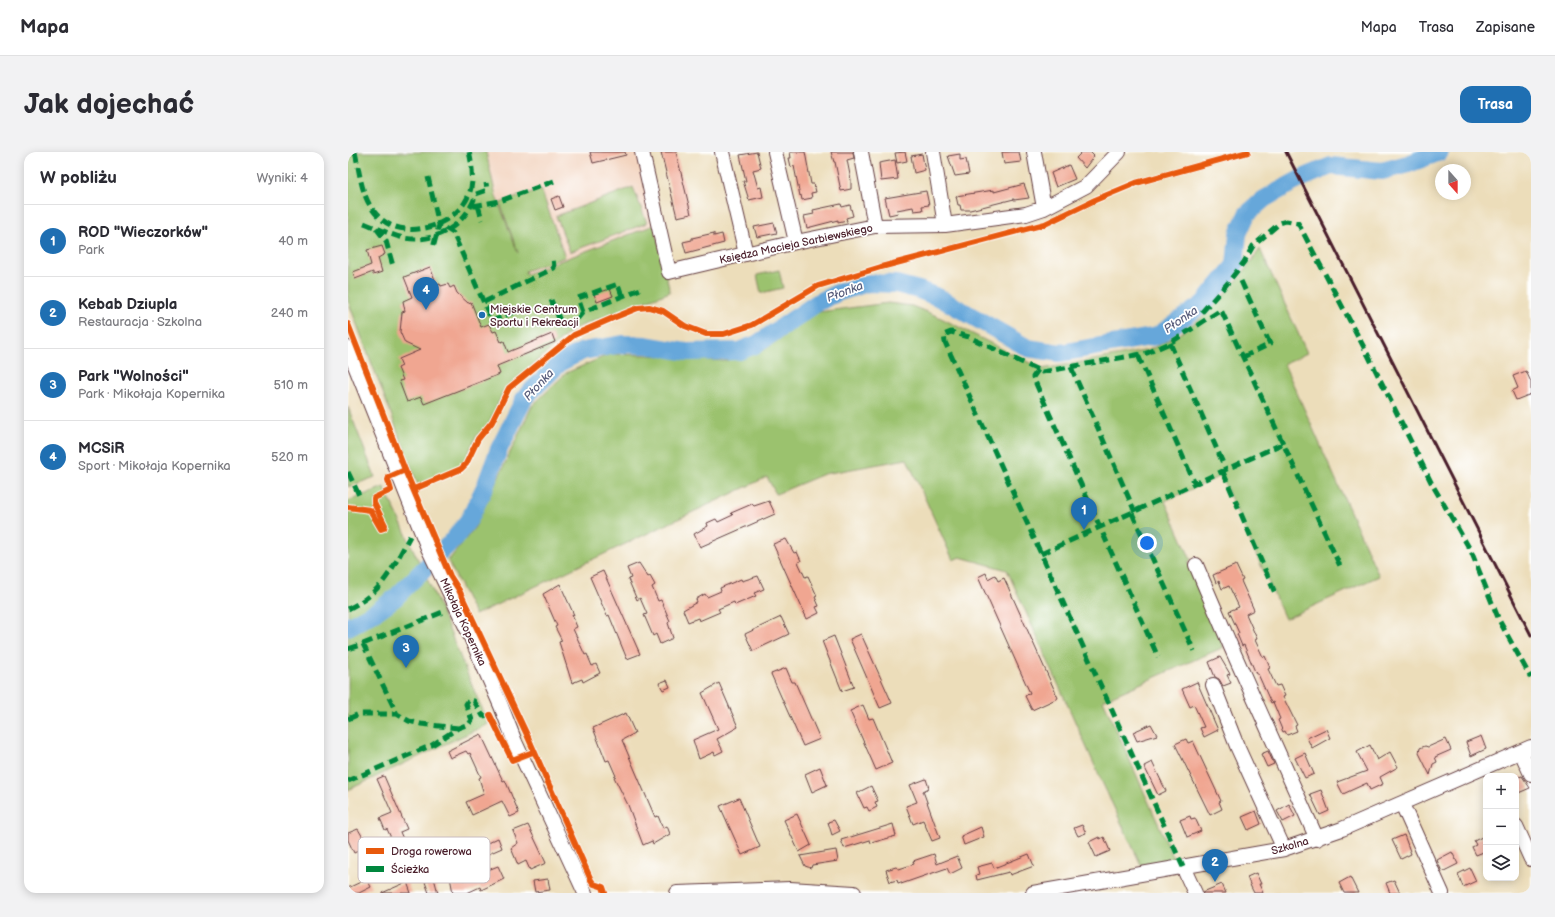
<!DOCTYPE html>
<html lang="pl">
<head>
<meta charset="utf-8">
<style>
  :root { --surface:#fff; --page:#f2f2f3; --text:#2b2b33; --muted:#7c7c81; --line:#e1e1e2; --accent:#1f6fb2 }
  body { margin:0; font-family:"Balsamiq Sans",sans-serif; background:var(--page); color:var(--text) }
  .controls { position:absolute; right:12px; bottom:12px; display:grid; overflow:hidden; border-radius:8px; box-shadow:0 2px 10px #0003 }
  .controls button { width:36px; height:36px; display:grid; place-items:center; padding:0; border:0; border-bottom:1px solid var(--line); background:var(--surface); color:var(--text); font:20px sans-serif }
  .compass { position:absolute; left:1087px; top:12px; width:36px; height:36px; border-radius:50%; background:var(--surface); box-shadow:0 2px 10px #0003; rotate:159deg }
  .you { position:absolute; left:799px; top:391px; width:14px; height:14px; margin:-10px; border:3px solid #fff; border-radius:50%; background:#1a73e8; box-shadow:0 0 0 6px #1a73e833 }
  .badge { display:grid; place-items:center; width:26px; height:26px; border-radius:50%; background:var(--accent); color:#fff; font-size:13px; font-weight:700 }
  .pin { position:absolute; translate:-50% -33px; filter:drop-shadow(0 1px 2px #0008) }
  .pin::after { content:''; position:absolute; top:21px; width:14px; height:12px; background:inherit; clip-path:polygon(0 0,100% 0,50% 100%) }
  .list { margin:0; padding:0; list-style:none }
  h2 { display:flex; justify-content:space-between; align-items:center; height:52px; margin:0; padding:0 16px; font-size:17px }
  h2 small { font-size:13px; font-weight:400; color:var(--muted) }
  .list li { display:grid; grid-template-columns:26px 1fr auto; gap:12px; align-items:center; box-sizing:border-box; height:72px; padding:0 16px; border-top:1px solid var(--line) }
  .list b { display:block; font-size:15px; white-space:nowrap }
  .list p { margin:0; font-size:13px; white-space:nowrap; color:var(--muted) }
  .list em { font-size:13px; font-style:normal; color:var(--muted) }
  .icon { flex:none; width:22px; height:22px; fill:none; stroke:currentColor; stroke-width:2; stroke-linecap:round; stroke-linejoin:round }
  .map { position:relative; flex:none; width:1183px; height:741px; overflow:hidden; border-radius:12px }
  header { display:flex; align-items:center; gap:24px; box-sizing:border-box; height:56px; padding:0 20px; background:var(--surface); border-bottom:1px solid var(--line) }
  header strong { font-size:19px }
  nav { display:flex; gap:22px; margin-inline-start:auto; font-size:14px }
  .intro { display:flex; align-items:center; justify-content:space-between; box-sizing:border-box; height:96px; padding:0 24px }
  h1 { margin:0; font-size:28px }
  .button { padding:10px 18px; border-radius:12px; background:var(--accent); color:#fff; font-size:14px; font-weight:700 }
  main { display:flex; gap:24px; padding:0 24px }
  aside { flex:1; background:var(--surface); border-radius:12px; box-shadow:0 2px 10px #0003 }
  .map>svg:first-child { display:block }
</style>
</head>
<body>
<header>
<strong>Mapa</strong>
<nav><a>Mapa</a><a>Trasa</a><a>Zapisane</a></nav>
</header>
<div class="intro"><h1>Jak dojechać</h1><a class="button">Trasa</a></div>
<main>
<aside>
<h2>W pobliżu<small>Wyniki: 4</small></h2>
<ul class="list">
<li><span class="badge">1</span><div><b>ROD &quot;Wieczorków&quot;</b><p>Park</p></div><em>40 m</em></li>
<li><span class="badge">2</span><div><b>Kebab Dziupla</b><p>Restauracja · Szkolna</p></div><em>240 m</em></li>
<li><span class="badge">3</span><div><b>Park &quot;Wolności&quot;</b><p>Park · Mikołaja Kopernika</p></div><em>510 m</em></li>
<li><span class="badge">4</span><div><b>MCSiR</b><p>Sport · Mikołaja Kopernika</p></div><em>520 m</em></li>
</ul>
</aside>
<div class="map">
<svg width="1183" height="741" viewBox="0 0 1183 741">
  <rect width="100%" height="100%" fill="#fff"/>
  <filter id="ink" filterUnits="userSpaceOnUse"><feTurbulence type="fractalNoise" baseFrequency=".025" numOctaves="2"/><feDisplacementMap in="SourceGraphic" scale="8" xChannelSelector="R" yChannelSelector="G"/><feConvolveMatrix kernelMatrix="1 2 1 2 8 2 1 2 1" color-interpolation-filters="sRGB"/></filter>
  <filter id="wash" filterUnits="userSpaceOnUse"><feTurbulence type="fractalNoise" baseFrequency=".012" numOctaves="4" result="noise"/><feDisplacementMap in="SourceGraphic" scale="16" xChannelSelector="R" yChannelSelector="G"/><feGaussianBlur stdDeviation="0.9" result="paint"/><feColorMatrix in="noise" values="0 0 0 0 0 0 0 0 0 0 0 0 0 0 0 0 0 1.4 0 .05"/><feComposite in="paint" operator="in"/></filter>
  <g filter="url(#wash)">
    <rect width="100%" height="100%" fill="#ecddba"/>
    <path fill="#f3d4bf" d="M138,0H290L306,73L178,122L148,44Z"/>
    <path fill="#9bc26e" stroke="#72704c" d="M0,0H138L148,44L170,101L152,51L193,37L217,105L177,119L178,122L306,73L322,140L225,177L156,238L141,272L129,283L114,314L108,318L70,333L0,149Z
      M285,35L299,71L222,100L208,64Z
      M912,97L959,201L936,212L1031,424L937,467L873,324L817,349L843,408L840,410L876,495L755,548L826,707L793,713L755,632L659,418L612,405L605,408L559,307L476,322L428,342L419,325L127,463L100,409L127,375L184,254L218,221L262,202L301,203L376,209L416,198L470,160L540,151L564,154L589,164L694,217L801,198L830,183L861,160L892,125Z
      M431,118L435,136L413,141L409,123Z
      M0,255L27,325L0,335Z
      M36,335L88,446L140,572L0,638V349Z"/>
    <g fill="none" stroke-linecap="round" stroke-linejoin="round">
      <path stroke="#66a7da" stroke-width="18" d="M0,475L29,459L47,446L106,387L122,366L138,332L151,297L177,245L213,210L235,199L275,192L298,193L339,200L391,199L409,192L469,151L489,141L520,131L548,132L571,138L592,146L680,196L712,201L809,184L855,152L887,113L890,82L899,62L916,47L952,27L983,14L1034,19L1060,12L1092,0"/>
    </g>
    <g id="blocks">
      <path fill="#f0a691" d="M242,0H277L278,3L245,11Z
        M313,0H328L343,62L329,65Z
        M409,0L413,16L405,18L410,36L413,35L415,45L401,48L395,29H398L392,3Z
        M442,0H457L463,32H466L468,40L463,41L464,46L454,48L453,43L452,44L446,14L443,15L441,6H443Z
        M483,0H505L506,6L499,8L503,28V37L493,39L487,10H486Z
        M557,0L559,9L549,11L547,1Z
        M654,0H671L673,10L656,12Z
        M734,0H742L746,4L737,16L728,6Z
        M574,2L577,18L566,21L563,4Z
        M612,2V8L618,7L621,22L607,24L600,4Z
        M547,8L550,27L533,29L531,11Z
        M721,13L727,27L708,35L703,21Z
        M676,32L681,46L666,48V47L622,58H613L612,53H610L608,44L646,38V40Z
        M578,39L581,53L574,54L575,58L566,59L565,55L549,58L550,61L541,63L537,46Z
        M211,44L215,55L207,58L203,47Z
        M493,52L494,55L502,53L505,64L498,66L499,69L490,71V68L459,76L456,64L466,62L465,58Z
        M426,71L429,81L409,85L406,75Z
        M366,81V84L374,82L376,91L338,101L335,90L344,88V86Z
        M34,94L37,102L30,106L34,120L25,123V120L7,127L5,120L23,113L19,98Z
        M82,115L89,133L92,132L93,134L100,132L102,136L106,134L109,141L120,151L123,150L133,175L141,172L145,180L148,179L153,190L156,189L160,200L204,182L207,190L149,214L152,222L76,252L73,245L59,250L51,229L55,228L50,216L54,214L51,207L72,198L57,191L52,180L54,160L57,159L55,149L64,145L56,125Z
        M262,137L265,144L249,150L246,142Z
        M1178,219L1183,230V242L1168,248L1164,239L1170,236L1165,224Z
        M421,349L427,362L352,395L346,382L360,374L359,371L368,367L370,370L385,363L383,361L404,352L406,354Z
        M438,387L446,401L449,400L453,409L450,410L457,425L460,424L469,444L467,445L471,454L468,455L471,461L459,467L425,392Z
        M291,411L300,425L302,424L307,433L304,435L310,449L313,448L322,469L320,471L325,486L312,492L308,482L305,484L296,463L299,462L292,446L289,448L280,427L283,426L279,416Z
        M888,413L895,428L893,429L906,458L898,462L909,487L907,488L915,505L917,504L922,516L920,517L928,534L932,533L937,544L935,545L949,573L947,574L949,579L939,583L937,579L935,580L930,568L932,567L925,550L923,551L910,522H908L896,493L894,494L889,482L891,481L881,459L891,455L881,434L874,437L871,429L868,431L865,423Z
        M255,419L292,502L279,507L261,463L259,464L242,425Z
        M638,421L640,427L647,423L650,429L656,426L710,546L684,558L677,544L682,541L630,425Z
        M410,424L416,437L406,441L408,444L387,453L386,450L370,457L372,460L351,469L350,466L340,470L335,458L349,450L348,447L357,442L359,445L373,439L372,436L393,427L394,429Z
        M212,432L226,463H224L229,475L225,477L237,503L239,502L244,514L248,512L252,521L235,530L234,527L224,531L211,490L214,489L207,475L209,474L195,442Z
        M433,465L441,482L405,499L397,482Z
        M513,482L544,551L532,556L502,487Z
        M486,484L506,535L494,539L474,489Z
        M872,505L882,522L879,523L883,531L875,534L871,527L867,525L861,510Z
        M438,516L444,530H447L472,587L455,594L423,522Z
        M319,528L322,535L315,538L311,531Z
        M849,530L870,578L856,585L852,576L856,575L846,553L842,555L834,537Z
        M371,531L390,575L369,587L375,599L367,603L366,600L351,607L345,588L370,577L354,541Z
        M515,553L521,567L525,566L544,611L528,618L502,559Z
        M278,561L287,581L274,588L307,665L310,664L315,676L319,674L322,682L305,692L304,689L295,693L280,653L266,625L268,624L261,608L258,609L245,576Z
        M803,572L809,583L789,589L785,580Z
        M978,577L982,586L964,596L959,586Z
        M133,582L155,629L157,628L171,661L162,665L154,649L124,663L118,650L136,642L131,626L133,625L122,601L120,602L118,599L102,606L99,599Z
        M1133,584L1138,597L1123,604L1118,590Z
        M838,587L840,591L845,589L873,649L871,650L874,657L862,663L827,592Z
        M1098,587L1103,598L1087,605L1089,610L1085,612L1082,623L1071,601L1072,596L1077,594L1080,595Z
        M1022,593L1029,608L1042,600L1050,615L1032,625L1035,632L1022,638L1019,631L995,642L989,630L1019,619L1009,600Z
        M920,599L926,612L919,615L913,602Z
        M957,601L966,622L957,626L947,606Z
        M804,610L818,639L810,643L796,614Z
        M472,615L479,633L464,640L457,622Z
        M36,624L59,677L52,680L65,710L56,714L39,677L37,678L32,666L44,661L29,627Z
        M1174,624L1182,636L1168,642V626Z
        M578,627L581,636L575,639L592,686L584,689L575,668L565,672L558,654L569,650L562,633Z
        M523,634L530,649L527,650L529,655L521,659L519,655L516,656L509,641Z
        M973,638L981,659L972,663L962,642Z
        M391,646L412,695L394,703L372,654Z
        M941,652L947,664L935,670L929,659Z
        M908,659L913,672L900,678L894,665Z
        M449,662L463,693L451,700L436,668Z
        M842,664L843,667L847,666L853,679L839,685L832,668Z
        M486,668L492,679L484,683L480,670Z
        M545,672L548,684L523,691L522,688L496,696L493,688Z
        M180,673L198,711L182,718L178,709L170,713L163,696L170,691L165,679Z
        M734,673L738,681L730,684L726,676Z
        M633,675L636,685L616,693L613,684Z
        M10,677L20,694L6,701L0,688V681Z
        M1056,683L1063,702L1053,707L1044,688Z
        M1138,683V699L1128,703L1124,695L1128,693L1126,689Z
        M751,685L752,687L756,685L762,699L748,705L741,690Z
        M150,686L154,696L138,703L133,694Z
        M488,698L490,709L464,713L463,716L457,714L452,704Z
        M1104,700L1110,712L1094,720L1089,708Z
        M586,702L589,712L609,704L614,716L602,722L599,716L553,732V730L550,731L549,728L542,730L538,718L548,715L551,717L566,712L565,709Z
        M681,702L686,714L662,723L661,720L629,728L628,723L631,722L629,715L644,711L646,716Z
        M150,714L156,727L133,738L132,735L119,741H105L102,725L114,723L115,728Z
        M1122,716L1128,729L1115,735L1110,722Z
        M908,721L913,732H911L915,741H906L903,735L899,725Z
        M1002,725L1010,741H996L991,731Z
        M86,726L90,741H81L77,730Z
        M19,727L23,735L11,741H0V736Z
        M200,727L202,738L187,740L185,729Z
        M1046,728L1052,741H1042L1038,731Z
        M59,730L63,741H34Z
        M874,732L878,741H855V740Z"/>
    </g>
  </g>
  <g filter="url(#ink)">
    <use href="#blocks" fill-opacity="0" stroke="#623c40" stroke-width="1"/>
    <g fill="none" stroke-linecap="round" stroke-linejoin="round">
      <defs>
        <path id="minor" d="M294,0L321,120L448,90L527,74L597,73L678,62L696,56L738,34L771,0
          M374,0L398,102
          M427,0L448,90
          M513,0L527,74
          M585,0L597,73
          M686,0L696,56
          M0,196L80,396L121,481L153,554L167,590L237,741
          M848,413L883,495L969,687
          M865,533L889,594L936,697
          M1173,600L1183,622
          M1054,652L1094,741
          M1168,674L1183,707
          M835,715L847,741
          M329,741L442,737L506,741
          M685,741L936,697L994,677L1183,595"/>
      </defs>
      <use href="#minor" stroke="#623c40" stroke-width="16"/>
      <use href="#minor" stroke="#fff" stroke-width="14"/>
      <path stroke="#4a1f2b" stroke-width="3" d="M938,0L1183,483"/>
      <path stroke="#00873e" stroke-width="5" stroke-dasharray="10 5" stroke-linecap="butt" d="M7,0C12,21 13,46 29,63C52,89 100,77 117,50C127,35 125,16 121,0
        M80,25L91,73L85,96
        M130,53L134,68
        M125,54L152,49L209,28
        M16,71C29,76 43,83 56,86C88,92 119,72 128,42L139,38L138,31
        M28,76L38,89L45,114
        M97,76L105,81L144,169L173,157
        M893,129L922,192L895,205
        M203,148L214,173L226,171L235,160L295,136
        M136,150L206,116L205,106
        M235,160L230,146L270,132L274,144
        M854,160L878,133L896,110L905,94L932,71L938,69L950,71L1020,203L1084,332L1123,399L1151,468L1183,526
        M822,191L878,318
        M790,203L847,332
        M723,215L787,360
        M690,218L685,225L810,505
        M0,320L11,343
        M875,320L927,441
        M784,361L846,499
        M693,402L936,291
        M0,457C35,440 44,417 62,384
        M15,492L95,460
        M0,497L15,492L49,562
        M0,567L11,562H49L61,569L73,572L110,576
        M0,629L84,593L110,576L121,572L124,568L118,552L121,548L126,549L135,564L142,563
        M835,715L597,190L596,183L603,180L621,185L694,220L799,201L822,191L873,158L993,416"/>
      <defs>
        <path id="cycleway" d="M0,172L57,318L102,424L111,438L180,585L243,728L246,732L255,735L257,741
          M66,337L113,317L118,312L130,287L144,270L161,236L226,183L265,166L290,156L301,155L315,159L337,174L358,182H376L404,173L470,134L533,115L697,72L747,48L788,31L900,0
          M0,355L22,358L33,377L36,376L37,373L26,351V346L43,338L40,328L41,325L57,318
          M142,563L164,608L185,600"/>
      </defs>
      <use href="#cycleway" stroke="#fff" stroke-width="8"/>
      <use href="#cycleway" stroke="#e8590c" stroke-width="6"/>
    </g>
  </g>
  <circle fill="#1f6fb2" stroke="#fff" stroke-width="1.5" cx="134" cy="163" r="4"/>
  <g text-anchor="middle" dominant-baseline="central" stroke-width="3.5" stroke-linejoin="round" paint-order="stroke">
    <g font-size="11" fill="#4a1f2b" stroke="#fff">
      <text transform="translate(448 92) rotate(-12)">Księdza Macieja Sarbiewskiego</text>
      <text transform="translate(115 470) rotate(65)">Mikołaja Kopernika</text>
      <text transform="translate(942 694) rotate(-16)">Szkolna</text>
    </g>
    <g font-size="11" fill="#4a1f2b" stroke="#fff" text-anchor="start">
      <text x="142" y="157">Miejskie Centrum<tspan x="142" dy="13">Sportu i Rekreacji</tspan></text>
    </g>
    <g font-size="12" font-style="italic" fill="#575c7a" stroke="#fff">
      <text transform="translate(497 140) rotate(-21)">Płonka</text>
      <text transform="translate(833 168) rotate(-34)">Płonka</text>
      <text transform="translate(191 233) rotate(-47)">Płonka</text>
    </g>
  </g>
  <rect x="10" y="685" width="132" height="46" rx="6" fill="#fff" stroke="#c9bcbf" stroke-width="1"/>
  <rect x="18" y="696" width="18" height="6" fill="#e8590c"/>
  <rect x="18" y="714" width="18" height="6" fill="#00873e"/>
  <g font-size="11" fill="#4a1f2b">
    <text x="43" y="703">Droga rowerowa</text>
    <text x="43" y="721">Ścieżka</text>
  </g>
</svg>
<div class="controls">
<button>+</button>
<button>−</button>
<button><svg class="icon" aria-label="layers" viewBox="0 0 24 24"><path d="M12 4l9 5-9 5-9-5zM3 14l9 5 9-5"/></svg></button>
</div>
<svg class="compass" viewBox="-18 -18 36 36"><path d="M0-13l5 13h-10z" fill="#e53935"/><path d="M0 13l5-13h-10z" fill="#7c7c81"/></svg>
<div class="you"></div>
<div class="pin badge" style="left:736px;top:378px">1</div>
<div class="pin badge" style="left:867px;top:730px">2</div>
<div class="pin badge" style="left:58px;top:516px">3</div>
<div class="pin badge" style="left:78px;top:158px">4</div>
</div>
</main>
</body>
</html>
